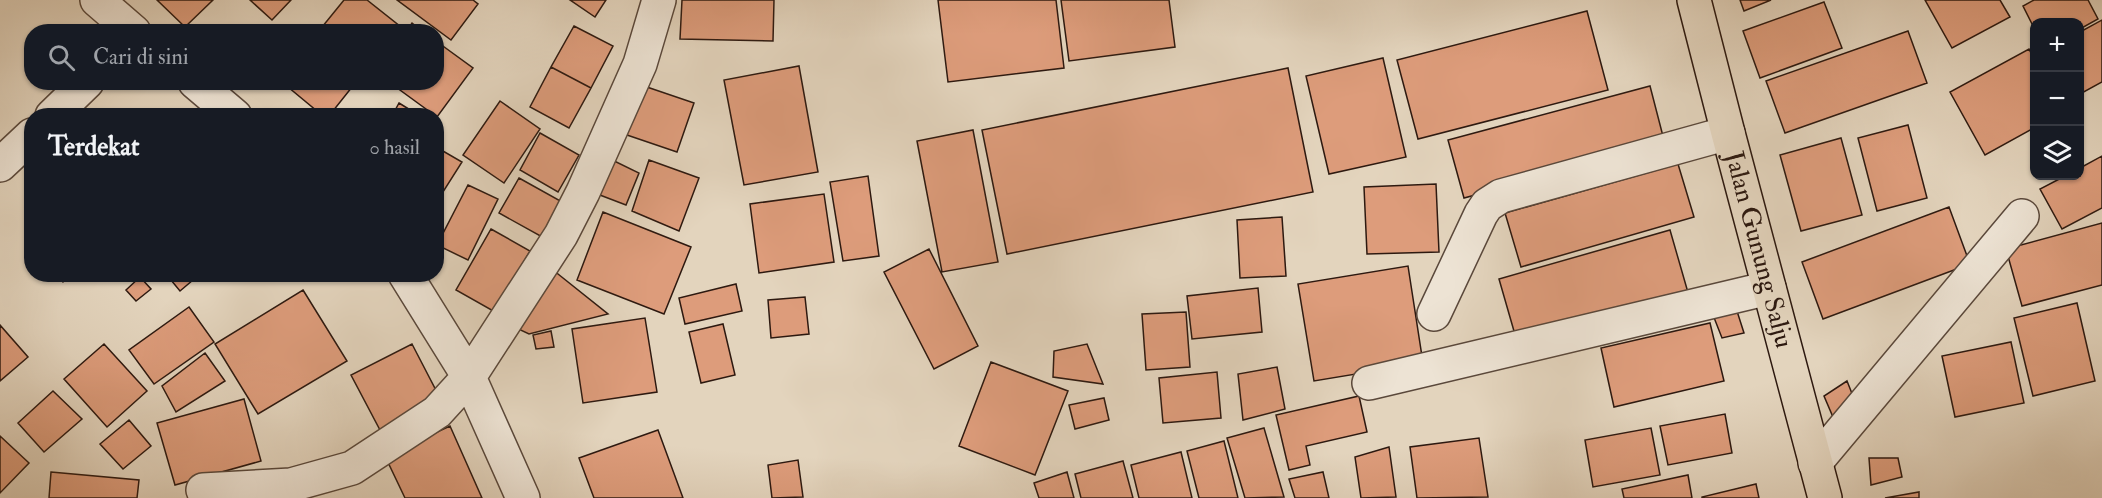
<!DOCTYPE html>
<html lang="id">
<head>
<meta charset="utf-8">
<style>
  :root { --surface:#171b24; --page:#20242c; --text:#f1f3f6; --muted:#9ea1a6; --line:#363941 }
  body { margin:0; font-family:"IM FELL Double Pica",serif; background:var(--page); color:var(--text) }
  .controls { position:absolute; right:18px; top:18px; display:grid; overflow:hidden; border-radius:12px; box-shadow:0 2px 4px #0004 }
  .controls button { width:54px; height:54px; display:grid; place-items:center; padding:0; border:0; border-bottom:2px solid var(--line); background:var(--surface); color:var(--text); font:30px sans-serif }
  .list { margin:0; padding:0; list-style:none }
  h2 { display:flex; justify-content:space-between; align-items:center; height:78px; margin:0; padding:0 24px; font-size:26px }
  h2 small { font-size:20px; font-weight:400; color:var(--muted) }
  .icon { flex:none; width:33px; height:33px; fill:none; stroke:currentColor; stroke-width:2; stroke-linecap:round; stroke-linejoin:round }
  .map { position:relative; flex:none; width:2102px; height:498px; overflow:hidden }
  .search { position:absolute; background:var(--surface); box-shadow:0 2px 4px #0004; left:24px; top:24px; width:420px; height:66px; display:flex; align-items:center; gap:15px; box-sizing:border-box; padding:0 21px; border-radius:24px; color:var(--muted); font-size:22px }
  .panel { position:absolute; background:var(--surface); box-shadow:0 2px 4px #0004; left:24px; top:108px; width:420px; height:174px; border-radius:24px }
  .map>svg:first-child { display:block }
</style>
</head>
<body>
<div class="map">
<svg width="2102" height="498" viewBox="0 0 2102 498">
  <rect width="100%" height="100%" fill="#e3d4bd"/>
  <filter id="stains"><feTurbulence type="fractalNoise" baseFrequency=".00333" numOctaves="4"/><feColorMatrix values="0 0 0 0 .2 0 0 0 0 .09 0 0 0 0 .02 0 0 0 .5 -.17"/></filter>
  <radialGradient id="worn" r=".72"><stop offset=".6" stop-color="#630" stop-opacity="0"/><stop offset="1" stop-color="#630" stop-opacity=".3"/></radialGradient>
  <path fill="#dd9c7b" stroke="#2d1910" stroke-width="1.5" d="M157,0H213L185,27Z
    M250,0H291L272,20Z
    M344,0H367L401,27L398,32H318Z
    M397,0H473L478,4L451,40Z
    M570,0H606L595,17Z
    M682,0H774L773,41L680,39Z
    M938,0H1056L1064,68L948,82Z
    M1061,0H1169L1175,47L1069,61Z
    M1740,0H1771L1744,11Z
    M1925,0H2000L2010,17L1952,48Z
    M2034,0H2088L2098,19L2080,29V22H2034V28L2023,6Z
    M1824,2L1842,48L1760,78L1743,31Z
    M1587,11L1608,90L1418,139L1397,60Z
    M2102,20V82L2080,94V32Z
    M412,23L423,32H406Z
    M574,26L613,46L591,88L551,67Z
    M1908,31L1927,83L1785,133L1766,81Z
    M436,41L473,68L437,117L389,82H436Z
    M2029,49L2034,59V128L1985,155L1950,92Z
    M1383,58L1406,157L1329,174L1306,76Z
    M799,66L818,172L744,185L724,80Z
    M551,67L591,88L569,128L530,107Z
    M1288,68L1313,192L1007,254L982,130Z
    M282,82H356L329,116H323Z
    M641,85L694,103L677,152L624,134Z
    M1650,86L1665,144L1464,198L1448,140Z
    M500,101L540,129L504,183L463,155Z
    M399,103L420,116H392Z
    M1908,125L1927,198L1877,211L1858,138Z
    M973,130L998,262L942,272L917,141Z
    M540,133L579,155L558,192L520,170Z
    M1841,138L1862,215L1801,231L1780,155Z
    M436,147L462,162L436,203Z
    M604,156L639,173L626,205L592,192Z
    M2102,156V208L2062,229L2040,189L2065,176H2080V168Z
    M649,160L699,178L679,231L632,211Z
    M1678,164L1694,217L1521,267L1505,213Z
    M868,176L879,256L843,261L830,182Z
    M519,178L564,203L544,238L499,213Z
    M1436,184L1439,252L1367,254L1364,187Z
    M468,185L498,199L468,260L437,245Z
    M824,194L834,262L759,273L750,204Z
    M1949,207L1970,264L1823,319L1802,262Z
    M603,212L691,247L664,314L577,280Z
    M1282,217L1286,276L1240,278L1237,220Z
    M2102,223V285L2022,306L2006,249Z
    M491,229L530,251L495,312L456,290Z
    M1670,230L1689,296L1518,345L1499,279Z
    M929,249L978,346L934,369L884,272Z
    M1408,266L1423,363L1314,381L1298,284Z
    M553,270L608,314L529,334L512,326Z
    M57,274H72L63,282Z
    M166,274H200L180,291Z
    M140,277L151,289L136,301L126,290Z
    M736,284L742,311L685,324L679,298Z
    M1258,288L1262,332L1192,339L1187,296Z
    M303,290L347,361L258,414L215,344Z
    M805,297L809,334L771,338L768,300Z
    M2077,303L2095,381L2033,396L2014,318Z
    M189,307L214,342L154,384L129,350Z
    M1736,308L1744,333L1722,338L1713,315Z
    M1186,312L1190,367L1146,370L1142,314Z
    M645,318L657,392L583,403L572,329Z
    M1710,323L1724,381L1614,407L1601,348Z
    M723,324L735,375L701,383L689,332Z
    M0,325L28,357L0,381Z
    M551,331L554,347L536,349L533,335Z
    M2011,342L2024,403L1955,417L1942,356Z
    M104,344L147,391L107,427L64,379Z
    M412,344L441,400L380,430L351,375Z
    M1087,344L1103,384L1053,377L1054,351Z
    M205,353L225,381L176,412L162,386Z
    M991,362L1068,391L1035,475L959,446Z
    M1277,367L1285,409L1243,420L1238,374Z
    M1217,372L1221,418L1163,423L1159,378Z
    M1847,381L1855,401L1833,417L1824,396Z
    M53,391L82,419L44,452L18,423Z
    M1359,396L1367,432L1306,446L1310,465L1289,470L1276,415Z
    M1104,398L1109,420L1075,429L1069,405Z
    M244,399L261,461L175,485L157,423Z
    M1725,414L1732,453L1668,465L1660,426Z
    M129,420L151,446L123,469L100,444Z
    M450,426L482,498H405L385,456Z
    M1264,428L1284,497L1245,498L1227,438Z
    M1651,428L1660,475L1593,487L1585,440Z
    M658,430L683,498H594L579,458Z
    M0,436L29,463L0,493Z
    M1479,438L1488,497L1417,498L1410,447Z
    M1224,441L1238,498H1199L1187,451Z
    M1389,447L1396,497L1361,498L1355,457Z
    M1181,452L1192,498H1139L1131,465Z
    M1869,458H1898L1902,477L1871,485Z
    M798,460L803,497L772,498L768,465Z
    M1123,461L1133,498H1081L1075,474Z
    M51,472L139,480L137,498H49Z
    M1067,472L1074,498H1039L1034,483Z
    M1323,472L1329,498H1295L1289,479Z
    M1688,475L1692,498H1624L1622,489Z
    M1756,484L1759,498H1702V497Z
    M1919,492V498H1885Z"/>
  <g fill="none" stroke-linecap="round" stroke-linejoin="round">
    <defs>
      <path id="minor" d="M97,0L134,32
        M195,82L235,116
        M52,116L87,82
        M0,165L32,135
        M405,274L469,377L523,498
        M1434,314L1481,214L1487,205L1501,196L1728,133
        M1369,383L1769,288
        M1815,463L2022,216
        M203,490L291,485L352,468L437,412L469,377L561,235L583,192L640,64L659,0"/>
      <g id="primary">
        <path id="s1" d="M1694,0L1728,133L1825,498"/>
      </g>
    </defs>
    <use href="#minor" stroke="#5a483b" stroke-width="36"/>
    <use href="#primary" stroke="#2d1910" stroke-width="36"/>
    <use href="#minor" stroke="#ede3d4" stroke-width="33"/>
    <use href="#primary" stroke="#e3d4bd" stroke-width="33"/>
  </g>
  <g text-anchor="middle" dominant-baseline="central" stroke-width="5" stroke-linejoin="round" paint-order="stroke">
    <g font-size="26" fill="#2d1910" stroke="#ede3d4">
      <text stroke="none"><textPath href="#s1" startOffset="258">Jalan Gunung Salju</textPath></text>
    </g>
  </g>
  <rect width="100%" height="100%" filter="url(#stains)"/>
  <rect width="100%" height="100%" fill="url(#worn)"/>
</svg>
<div class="controls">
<button>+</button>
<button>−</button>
<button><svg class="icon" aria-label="layers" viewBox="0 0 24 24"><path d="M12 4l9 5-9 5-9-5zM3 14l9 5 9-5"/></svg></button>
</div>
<div class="search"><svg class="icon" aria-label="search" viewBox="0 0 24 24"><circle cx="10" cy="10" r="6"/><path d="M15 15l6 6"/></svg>Cari di sini</div>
<section class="panel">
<h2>Terdekat<small>0 hasil</small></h2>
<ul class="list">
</ul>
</section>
</div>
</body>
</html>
